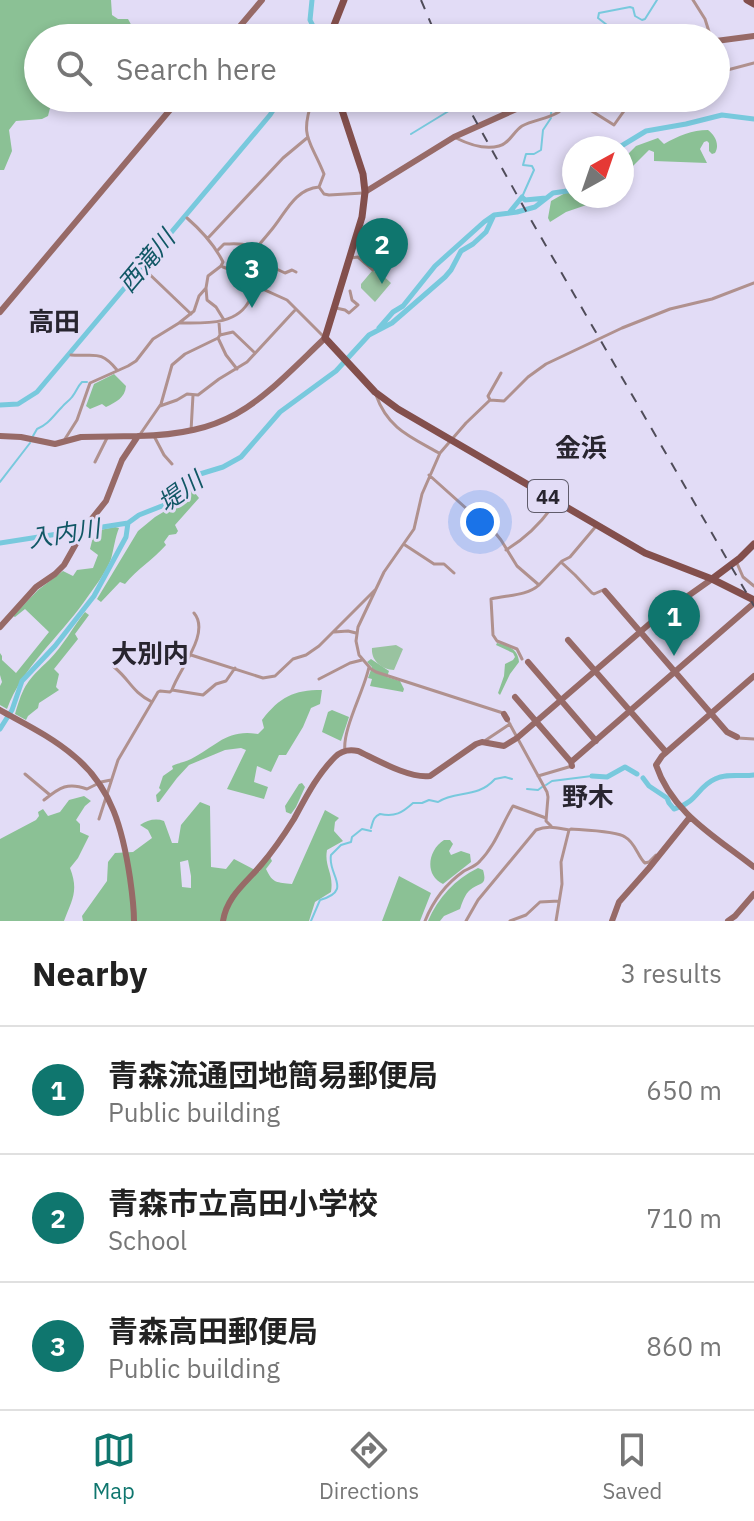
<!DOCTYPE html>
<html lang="en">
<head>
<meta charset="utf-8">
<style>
  :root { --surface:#fff; --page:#f6f6f6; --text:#222; --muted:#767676; --line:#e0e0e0; --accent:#0f766e }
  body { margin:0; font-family:"IBM Plex Sans","Noto Sans JP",sans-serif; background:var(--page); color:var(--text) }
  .compass { position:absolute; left:562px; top:136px; width:72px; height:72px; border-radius:50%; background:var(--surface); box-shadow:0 4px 12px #0003; rotate:40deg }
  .you { position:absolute; left:480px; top:522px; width:28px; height:28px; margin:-20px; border:6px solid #fff; border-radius:50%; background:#1a73e8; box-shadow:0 0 0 12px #1a73e833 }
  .badge { display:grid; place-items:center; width:52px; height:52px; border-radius:50%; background:var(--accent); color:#fff; font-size:26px; font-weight:700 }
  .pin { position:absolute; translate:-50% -66px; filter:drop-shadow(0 2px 4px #0008) }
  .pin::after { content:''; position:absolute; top:42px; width:28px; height:24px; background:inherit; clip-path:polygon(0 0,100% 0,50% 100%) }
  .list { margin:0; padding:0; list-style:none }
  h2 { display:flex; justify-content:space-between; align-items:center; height:104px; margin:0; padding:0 32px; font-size:34px }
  h2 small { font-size:26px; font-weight:400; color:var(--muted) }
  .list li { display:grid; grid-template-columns:52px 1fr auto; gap:24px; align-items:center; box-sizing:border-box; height:128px; padding:0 32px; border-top:2px solid var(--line) }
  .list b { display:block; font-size:30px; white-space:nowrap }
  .list p { margin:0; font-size:26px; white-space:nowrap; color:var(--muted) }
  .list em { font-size:26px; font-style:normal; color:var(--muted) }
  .icon { flex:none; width:44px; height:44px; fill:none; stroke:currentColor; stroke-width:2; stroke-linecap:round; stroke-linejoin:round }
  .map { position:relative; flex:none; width:754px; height:921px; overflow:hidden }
  .search { position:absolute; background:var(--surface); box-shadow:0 4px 12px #0003; left:24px; right:24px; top:24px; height:88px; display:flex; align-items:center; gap:20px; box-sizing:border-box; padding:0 28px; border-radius:44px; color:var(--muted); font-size:30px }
  .sheet { height:488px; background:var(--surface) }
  nav { display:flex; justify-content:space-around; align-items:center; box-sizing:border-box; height:112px; border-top:2px solid var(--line); background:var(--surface); font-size:22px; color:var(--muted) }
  nav a { display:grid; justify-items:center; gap:4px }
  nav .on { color:var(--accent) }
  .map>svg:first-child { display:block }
</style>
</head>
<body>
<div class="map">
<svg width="754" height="921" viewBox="0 0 754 921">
  <rect width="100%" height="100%" fill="#e2dcf6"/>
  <path fill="#99c3a0" d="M372,271L379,272L391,283L375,302L361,288V284Z
    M396,645L403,649L394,670C382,669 371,661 372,648Z"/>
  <path fill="#8bc195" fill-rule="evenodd" d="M0,0H111L112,15L118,19H128L133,28L122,38H38V98H45L50,108L48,116L42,119L16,121L9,130L12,151L4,170H0Z
    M164,24L180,27L184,33L180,38H162L161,34Z
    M708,130C715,135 720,145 715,153L712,154L709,151V143L707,141L704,142L700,149L707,163L654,161V152L649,150L622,177V160L636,146L658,138L664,144C678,136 692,130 708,130Z
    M574,188V196H605L601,200L566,212L550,222L548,218L551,201Z
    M114,374L126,386C125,398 116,402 106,407L102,404L90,409L86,406L94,384Z
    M191,488L199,498L175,525L178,531L176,534L169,535L164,542L166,545C153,560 137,569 125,584L120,582L101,602L97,599L138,531L155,517L170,508Z
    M115,527L119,528C115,538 114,548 111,559C106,573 93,589 84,602C59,637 22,668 7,709L0,705V686L2,682L0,675V653L2,656V660L16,673L49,632L25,609L15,617L13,616L38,590L63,571L73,576L77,570L93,568L98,555L90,549L93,537L97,539L100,530Z
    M85,612L89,615L75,634L78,639L54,669L59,674L56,687L59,690L39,703L38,708L28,716L26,720L15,714C24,684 27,681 49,660C63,646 73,627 85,612Z
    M497,643C508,645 518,649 519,662L510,674L500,695L498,693L504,676L505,664L513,660L515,657L513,653L496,645Z
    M371,659L389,671L387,677L400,681L404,689L403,692L370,686L372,679L368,678L372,667L367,662Z
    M322,690L320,704L311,708L303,727L286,755H279L271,772L257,766L254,782L268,787L264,799L227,789L246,750L241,748L225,750L189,765L177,778L159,802H157L156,795L161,790L159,788L163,776L173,769L172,766C178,763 185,762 191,759C217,746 226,729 258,734L264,728L262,720C280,697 293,690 322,690Z
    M332,710L349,717L341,741L322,732L328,712Z
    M302,783L305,787L296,807L291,814L286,812L285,806L299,784Z
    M84,796L91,801L85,806L76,820L80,824V832L89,836L78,858L70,868C79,891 72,900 64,921H0V839L36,820L39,816L38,812L43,809L48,816L60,812L69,800Z
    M200,802L210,806L211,867L226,869L234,859L259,872L270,857L272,861L266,869C273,884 277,882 292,884L325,810L339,818L335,822L334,831L343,841L327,850C324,867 334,873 331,892L315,902L309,921H83L82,916L107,881L108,862L115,853L133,852L152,838L148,830L140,825C147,820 156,818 164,821L172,843H178L181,825ZM188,860L191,876V888L182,887L180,862Z
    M444,840H450L453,844L449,851L451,855L461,851L470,854L471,862L443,884C424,875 428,850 444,840Z
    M478,868L483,870C488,887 479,882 470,890C465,894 462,903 460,909L444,916L440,921H428C438,898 455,879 478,868Z
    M399,876L431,893L420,921H382Z"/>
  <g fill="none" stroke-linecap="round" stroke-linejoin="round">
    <path stroke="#78c9dd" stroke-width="2" d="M594,38L595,33L607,29V25L598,18L599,13L630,7L633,8L635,16L642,20L645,19L657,0
      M551,114L552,105L557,98
      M411,134L470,98
      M522,197L534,170L532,166L523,165L526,154H534L541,150L543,130L551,118
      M33,436L37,429C49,424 53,416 62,407C65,403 69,401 72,397C77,391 77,387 82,382H87
      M0,482L30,443
      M546,785L552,781L592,776
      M527,789L538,790L542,787
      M371,828C373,822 373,817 380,814C395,817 402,813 413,803H422L429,800L438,802C456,790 477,799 495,779L505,777L512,779
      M311,921L320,900C354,890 327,875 331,855L341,845L351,842L352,837L362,829L371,831"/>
    <path stroke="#78c9dd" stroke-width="5" d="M312,0L310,20L319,38
      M618,148L646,131L686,124L722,115L754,119
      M509,213L522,197L525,200L546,198
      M379,328L393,312L403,306L435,266L484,222L494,215L517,212L535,207L553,193L574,190
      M0,405L18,404L37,392L270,115L281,98
      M0,543L128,523
      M0,729L12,710L22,681L55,646L94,596L126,537L128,523L139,515L172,502L200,474L223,467L241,457L280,412L336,371L369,335L392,323L445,277L451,270L461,251L473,244L486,232L494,215
      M592,776L607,777L625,767L637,774
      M643,778L649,786L667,798L669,803L674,809C698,802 697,787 715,779C727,773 741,777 754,775"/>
    <path stroke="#b0918e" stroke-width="3" d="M693,0L705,19L711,38
      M716,54L721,71
      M716,73L754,63
      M313,98C299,138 310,139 324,174L319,187
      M571,98L614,125L629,104L620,98
      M456,138C468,144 485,150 499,146C510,143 513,132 522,126C533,120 547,119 557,113C563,110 565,104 568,98
      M319,187L324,194L329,195L363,193
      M187,218C202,231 214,244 223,262L221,266
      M208,238L283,158L307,138
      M218,250L224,244C235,244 245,242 254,250
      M350,258L358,257L373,270
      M221,266L208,276L206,288L207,300L216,307L224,320
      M223,267L237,272L246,281L254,283
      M144,269L191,314
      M257,270L268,265L285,273L292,270L296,272
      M254,285L287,300L325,338
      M336,308L345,310L349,313L358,305L352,300L350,291
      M179,323C204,323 238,326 250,299C253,291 254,281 257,273V270L248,258C256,248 265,238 273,228C286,212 295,189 319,187
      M219,323L220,335L218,338L226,355L237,369
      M220,335L233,332L255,353
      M71,355C94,357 100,349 117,370
      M376,395C388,429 411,437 439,453
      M490,400L488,396L501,373
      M160,406L177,400L187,394L198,395L219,379L247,362L296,309
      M191,431L193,395
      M141,433L161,404L172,365L185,354L218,338
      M154,436L164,455L172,464
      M65,439L77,420L90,383L128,366L136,361L153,339L179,323L194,311L199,296L206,288
      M95,462L108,436
      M429,475L467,509L488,524L501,540L517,566L539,585C527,596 507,595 491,599L493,635L497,641L517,649L522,659
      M405,545L434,564H444L454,573
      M506,550C526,538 542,522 555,503
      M736,561L743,577L754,586
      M561,562L575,575L592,593L594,594L603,590
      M539,585L562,561L570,557L597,525
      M334,632L348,631L356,633
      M191,655L263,678L275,676L293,659L306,655L319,646L376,589
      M114,667C131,681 131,691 152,702
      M319,679L350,663L362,660
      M172,690C179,669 211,633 194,613
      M503,713L376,672L371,669L359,655L356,641L358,627L384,572L414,529L422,494L440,453L466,423L490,400L504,401L528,377L546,364L622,328L670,309L712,299L754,283
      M507,719L547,792L548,797L546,821L551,826
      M738,738L754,739
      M486,740L510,724
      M345,751C342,730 364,691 369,667
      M25,774L50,795
      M538,776L572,766
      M44,800C60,787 68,782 87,789L101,782L111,780
      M99,819L118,760L158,692L160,691L170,692L172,690L203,695L216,684L226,681L235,668
      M425,921C433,901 447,883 464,871C470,868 476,866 480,861C495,846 502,824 513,806L546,818
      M466,921L478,900L536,830C548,825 557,828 569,830L571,829C583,830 617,831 625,837C635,842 638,857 645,863L649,862L656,855
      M510,921L526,915L540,902L559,901
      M556,921L562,884L561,862L569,830"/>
    <path stroke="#976a67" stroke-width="6" d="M230,38L262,0
      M716,41L754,36
      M365,192L454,137L541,98
      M0,312L180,98
      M0,436L21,437L55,444L81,437L138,436
      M605,591L727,732L737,737
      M0,627L36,587L55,574L64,565L86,526L106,501L122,460L138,436C235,434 260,400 325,338
      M568,640L666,752
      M528,662L596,741
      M754,676L662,756L656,765C672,813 716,837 754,867
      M515,697L571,762
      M0,710C25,724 52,737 74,756C112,787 123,831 130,878C132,892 134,906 134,921
      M504,714L507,719
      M572,766L571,762L754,603
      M223,921C227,896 246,883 261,865C273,851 284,835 294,819C306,797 317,775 335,757C342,750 349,749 358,751C377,760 410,779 430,776L476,744L482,742L504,746L517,738L654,620L712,579
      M612,921L619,902L649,868L690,817
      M728,921L735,916L754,894"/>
    <path stroke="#834f4c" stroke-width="7" d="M747,0L754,4
      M329,38L344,0
      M338,98L363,174L365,192L362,217L325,338L375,392L398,409L645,553L712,579L754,600
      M712,579L740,558L754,544"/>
    <path stroke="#4f4c59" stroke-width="2" stroke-dasharray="10 10" stroke-linecap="butt" d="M421,0L437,38
      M463,98L527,213L754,606"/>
  </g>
  <g text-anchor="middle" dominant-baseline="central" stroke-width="6" stroke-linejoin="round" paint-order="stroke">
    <rect fill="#e2dcf6" stroke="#605c6b" stroke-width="2" x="528" y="480" width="40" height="32" rx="6"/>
    <g font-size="20" font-weight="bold" fill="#28252f">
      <text x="548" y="496">44</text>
    </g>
    <g font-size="24" font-style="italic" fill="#115765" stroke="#e2dcf6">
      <text transform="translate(146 261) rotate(-50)">西滝川</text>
      <text transform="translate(180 491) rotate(-36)">堤川</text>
      <text transform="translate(64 533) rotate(-9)">入内川</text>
    </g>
    <g font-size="26" font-weight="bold" fill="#28252f" stroke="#e2dcf6">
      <text x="54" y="321">高田</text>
      <text x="581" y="447">金浜</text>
      <text x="150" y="653">大別内</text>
      <text x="588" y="796">野木</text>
    </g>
  </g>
</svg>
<svg class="compass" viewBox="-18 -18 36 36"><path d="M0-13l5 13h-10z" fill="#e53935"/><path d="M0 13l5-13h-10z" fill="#767676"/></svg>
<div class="you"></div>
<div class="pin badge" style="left:674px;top:656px">1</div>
<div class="pin badge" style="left:382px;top:284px">2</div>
<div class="pin badge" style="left:252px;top:308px">3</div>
<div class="search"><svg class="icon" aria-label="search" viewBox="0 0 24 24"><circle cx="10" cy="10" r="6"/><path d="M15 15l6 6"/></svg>Search here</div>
</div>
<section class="sheet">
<h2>Nearby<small>3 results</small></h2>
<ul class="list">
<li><span class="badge">1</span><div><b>青森流通団地簡易郵便局</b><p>Public building</p></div><em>650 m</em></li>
<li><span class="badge">2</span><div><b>青森市立高田小学校</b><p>School</p></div><em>710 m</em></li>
<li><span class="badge">3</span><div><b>青森高田郵便局</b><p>Public building</p></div><em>860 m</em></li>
</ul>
</section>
<nav>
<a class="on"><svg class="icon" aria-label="map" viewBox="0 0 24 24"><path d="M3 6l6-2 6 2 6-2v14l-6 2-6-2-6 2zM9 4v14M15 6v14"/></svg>Map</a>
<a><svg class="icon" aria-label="directions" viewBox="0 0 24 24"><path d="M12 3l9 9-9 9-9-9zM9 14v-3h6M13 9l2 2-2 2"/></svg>Directions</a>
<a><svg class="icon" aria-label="saved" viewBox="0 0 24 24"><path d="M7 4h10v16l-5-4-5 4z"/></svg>Saved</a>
</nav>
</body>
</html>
